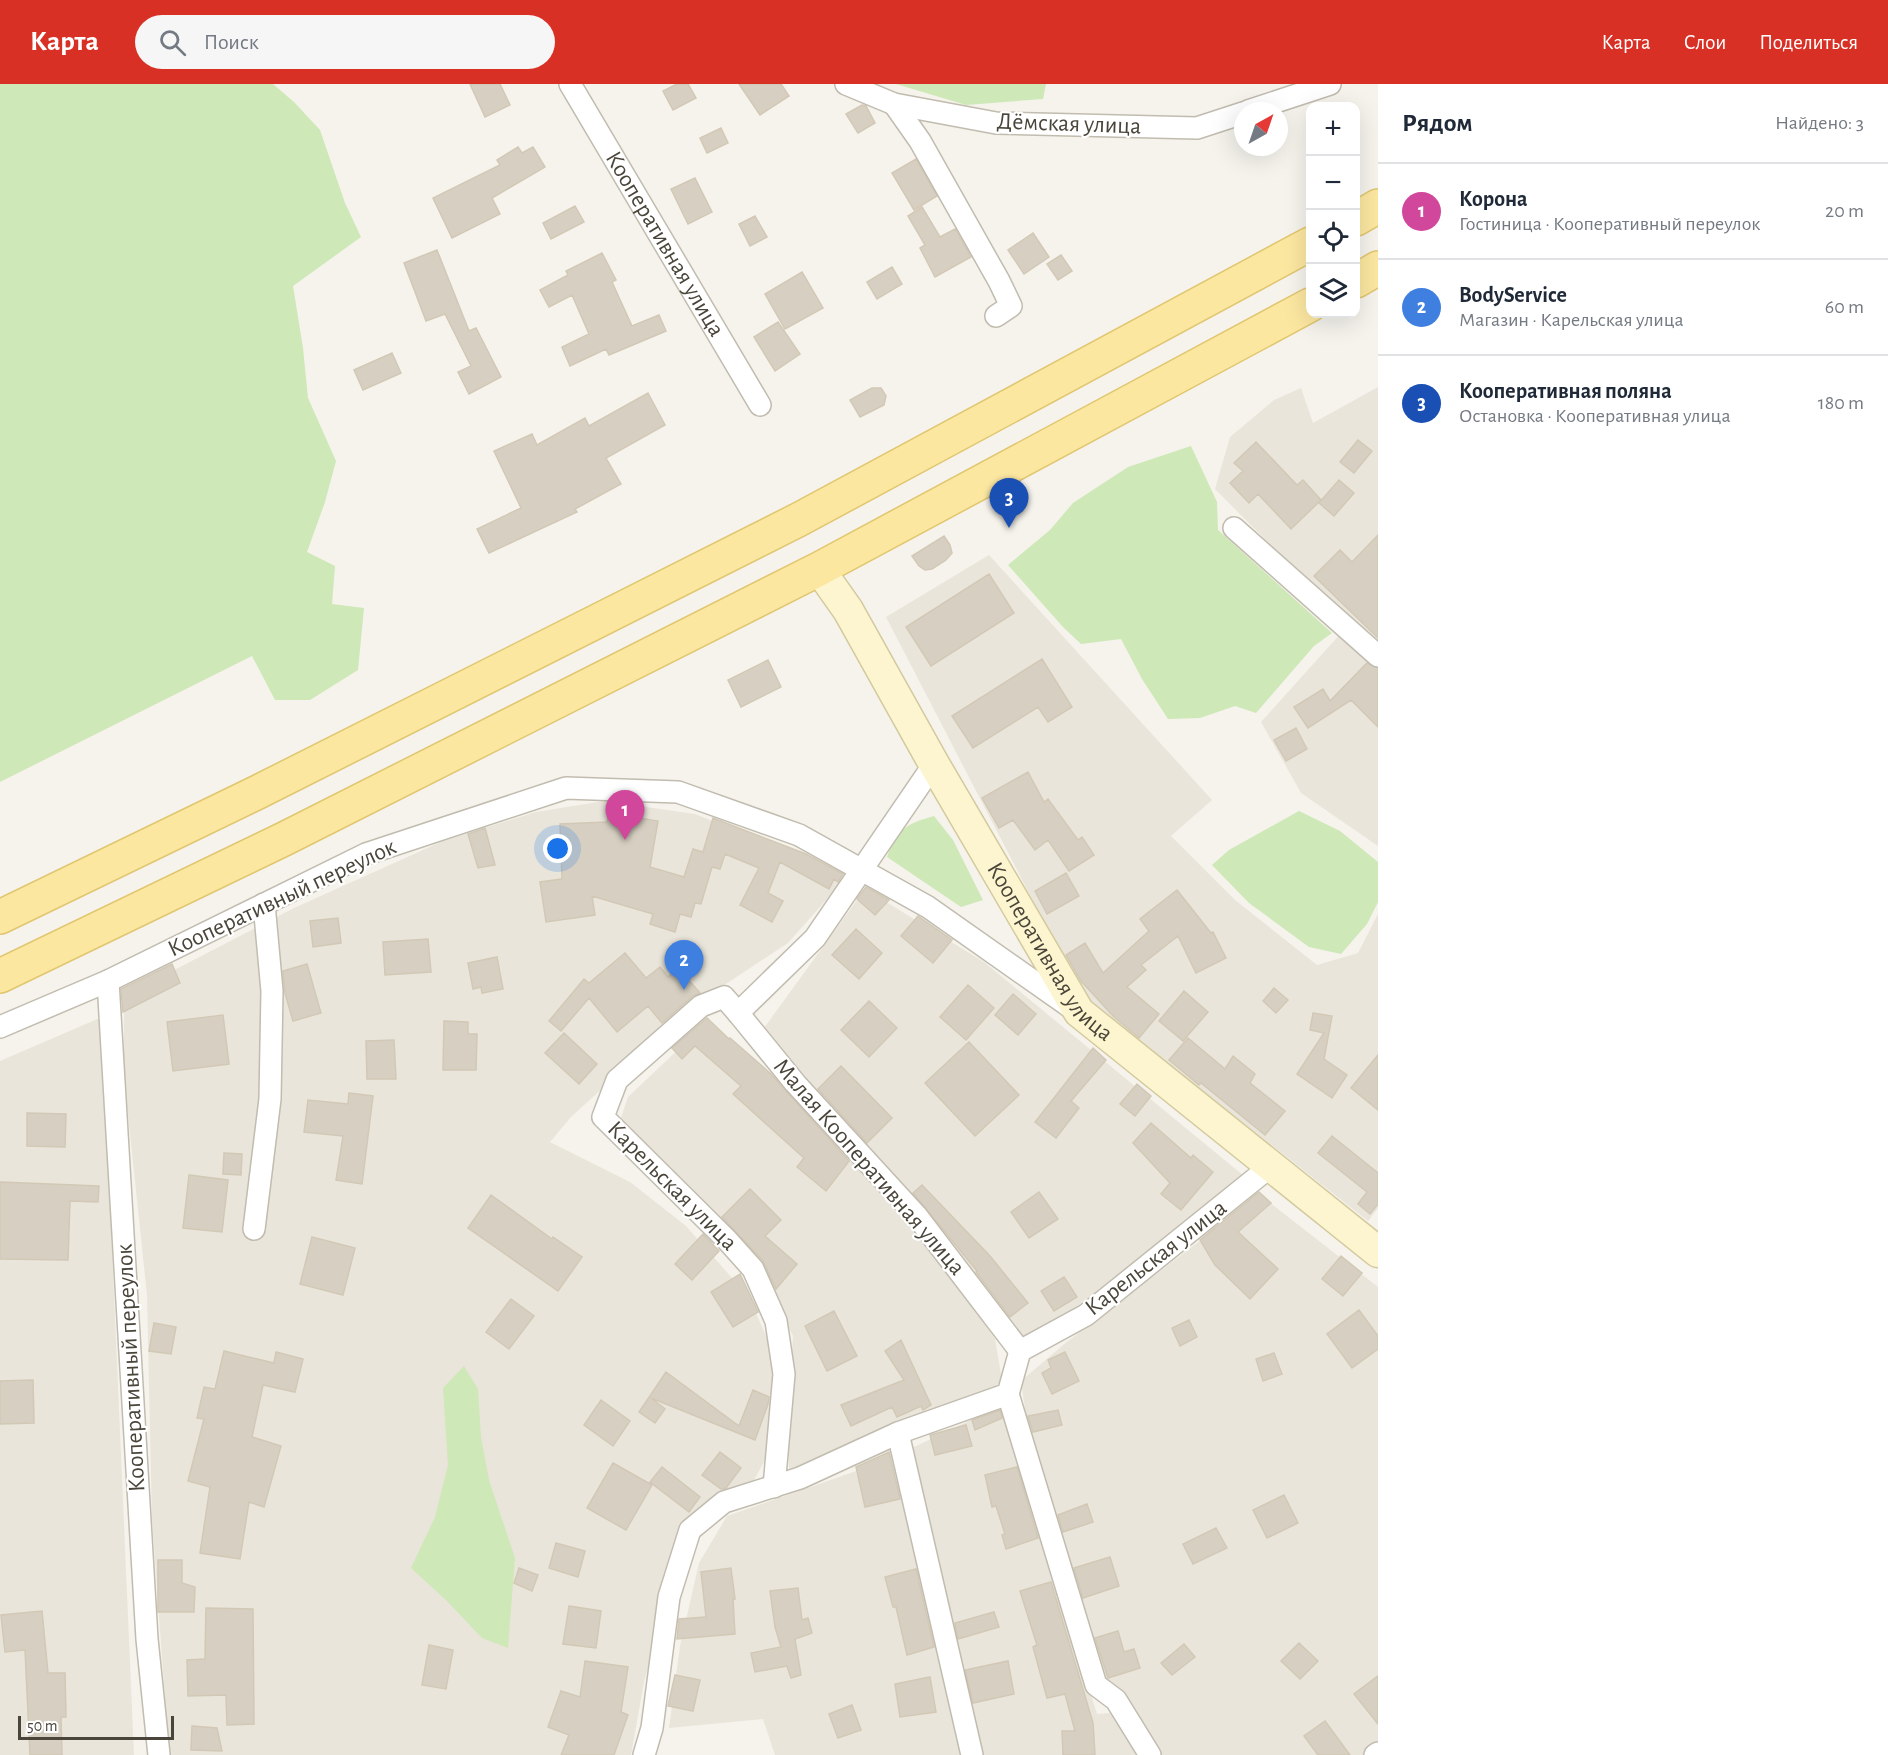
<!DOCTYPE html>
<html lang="ru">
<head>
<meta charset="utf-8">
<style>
  :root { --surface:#fff; --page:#f6f6f7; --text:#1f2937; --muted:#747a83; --line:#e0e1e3; --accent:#d93025 }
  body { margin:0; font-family:"Alegreya Sans",sans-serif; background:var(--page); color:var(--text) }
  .controls { position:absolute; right:18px; top:18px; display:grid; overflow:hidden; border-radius:12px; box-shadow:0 6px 24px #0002 }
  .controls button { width:54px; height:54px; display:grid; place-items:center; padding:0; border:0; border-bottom:2px solid var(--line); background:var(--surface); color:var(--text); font:30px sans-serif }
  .compass { position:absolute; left:1234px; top:18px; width:54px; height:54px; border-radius:50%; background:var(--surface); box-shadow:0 6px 24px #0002; rotate:40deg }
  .scale { position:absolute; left:18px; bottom:15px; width:156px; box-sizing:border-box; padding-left:6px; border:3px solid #4a453a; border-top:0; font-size:16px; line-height:21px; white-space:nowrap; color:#4a453a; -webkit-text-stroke:4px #fff; paint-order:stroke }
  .you { position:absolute; left:558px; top:765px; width:21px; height:21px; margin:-15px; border:4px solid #fff; border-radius:50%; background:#1a73e8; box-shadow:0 0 0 9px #1a73e833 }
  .badge { display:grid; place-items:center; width:39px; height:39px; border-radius:50%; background:var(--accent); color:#fff; font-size:20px; font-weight:700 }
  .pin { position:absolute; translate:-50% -50px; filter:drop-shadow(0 2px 3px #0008) }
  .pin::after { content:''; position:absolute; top:32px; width:21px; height:18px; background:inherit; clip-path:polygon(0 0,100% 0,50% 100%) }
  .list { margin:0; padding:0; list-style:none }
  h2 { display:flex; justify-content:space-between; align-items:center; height:78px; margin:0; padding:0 24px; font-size:26px }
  h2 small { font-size:20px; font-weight:400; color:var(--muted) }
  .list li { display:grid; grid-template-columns:39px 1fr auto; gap:18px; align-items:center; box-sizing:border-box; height:96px; padding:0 24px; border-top:2px solid var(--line) }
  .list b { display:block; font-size:22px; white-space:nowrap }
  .list p { margin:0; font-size:20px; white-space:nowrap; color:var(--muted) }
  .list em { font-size:20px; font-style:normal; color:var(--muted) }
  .icon { flex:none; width:33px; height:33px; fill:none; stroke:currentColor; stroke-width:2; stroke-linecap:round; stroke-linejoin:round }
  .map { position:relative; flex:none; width:1378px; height:1671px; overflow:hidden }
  header { display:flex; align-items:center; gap:36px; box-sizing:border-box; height:84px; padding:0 30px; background:var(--accent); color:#fff }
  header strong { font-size:28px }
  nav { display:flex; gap:33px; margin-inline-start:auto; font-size:21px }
  .search { width:420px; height:54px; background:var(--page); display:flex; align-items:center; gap:15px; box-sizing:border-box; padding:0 21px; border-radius:33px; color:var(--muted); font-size:22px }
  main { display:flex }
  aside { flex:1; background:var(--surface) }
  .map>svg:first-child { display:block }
</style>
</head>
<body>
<header>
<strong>Карта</strong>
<div class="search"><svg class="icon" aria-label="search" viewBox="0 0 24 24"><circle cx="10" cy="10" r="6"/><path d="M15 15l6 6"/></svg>Поиск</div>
<nav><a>Карта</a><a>Слои</a><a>Поделиться</a></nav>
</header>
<main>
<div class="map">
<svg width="1378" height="1671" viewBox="0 0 1378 1671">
  <rect width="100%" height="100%" fill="#f5f3ec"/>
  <path fill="#e9e5da" d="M1378,303V569L1215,405L1230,353L1274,316L1301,304L1313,339Z
    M989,471L1212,716L1171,752L1235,816L1317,881L1358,869L1378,830V1124L1368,1137L1086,915L1073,894L886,533Z
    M1342,548L1378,583V762L1301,709L1261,638Z
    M604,717L695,730L802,774L842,798L788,859L694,921L571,1033L550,1058L630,1098L686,1142L748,1212L773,1267L777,1335L764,1378L749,1405L686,1445L644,1598L631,1671H169L152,1435L147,1211L124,993V912L294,824L443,757L536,728Z
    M865,805L984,878L1244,1092L1036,1261L1006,1248L804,1002L764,944Z
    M102,933L134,1671H0V977Z
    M703,942L837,1064L877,1104L941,1178L995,1255L1002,1296L989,1309L829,1378L789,1384L788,1329L793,1252L773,1213L620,1037L628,1013Z
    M1260,1111L1378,1203V1671H1155L1112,1607L1085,1541L1028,1345L1021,1297L1063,1261Z
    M998,1323L1009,1341L1097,1630L1110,1629L1138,1671H980L912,1364Z
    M891,1375L929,1526L960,1671H775L763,1635L669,1644L680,1562L699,1479L727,1432Z"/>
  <path fill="#cee8b7" d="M0,0H273L294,18L320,46L345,119L361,153L293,202L303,264L308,314L336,377L325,418L307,468L335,482L332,520L364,524L358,586L310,616H275L252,572L0,698Z
    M896,0H1046L1043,15L966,21Z
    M1191,362L1217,418L1218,446L1332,549L1314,562L1256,629L1235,622L1200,634L1168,635L1142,595L1121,555L1081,560L1063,543L1008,481L1050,446L1073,419L1128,383Z
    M1299,727L1340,747L1378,778V818L1367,840L1341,870L1309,863L1249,819L1212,781L1229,766Z
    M934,732L953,756L983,816L961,823L887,773C897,745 906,740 934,732Z
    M464,1282L478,1305L481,1353L489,1396L515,1474L508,1564L482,1554L447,1517L411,1484L435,1433L448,1381L443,1304Z"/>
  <path fill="#d7d0c2" stroke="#d2c8b5" stroke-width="1.5" d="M470,0H500L510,21L485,33Z
    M677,0H688L696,14L673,26L663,7Z
    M739,0H781L789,12L760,31Z
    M862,21L866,22L875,39L858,49L846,30Z
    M721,44L728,59L707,69L700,54Z
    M518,63L522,69L533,63L545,83L492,114L500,130L452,154L433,114L500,81L497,76Z
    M916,75L937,112L914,126L892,89Z
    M695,94L712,128L688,140L671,105Z
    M575,122L584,138L551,155L543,139Z
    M922,123L940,153L955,145L971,173L935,193L920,164L925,161L908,132Z
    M755,132L767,153L750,162L739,140Z
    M1033,149L1049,173L1024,190L1008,166Z
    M437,166L469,247L476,244L501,293L469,310L458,288L471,282L445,230L426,237L404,179Z
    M602,169L616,196L612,198L632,242L659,231L666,247L609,271L606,265L570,282L562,263L589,250L572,211L549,223L540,206L568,191L566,187Z
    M1061,171L1072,187L1058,196L1047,180Z
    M892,183L902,200L877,215L867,198Z
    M802,188L823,224L785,245L765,210Z
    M778,238L800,270L775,287L754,253Z
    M392,269L401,289L363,306L354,286Z
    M872,304H881L886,312L884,321L860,333L850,316Z
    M648,309L665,341L606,374L621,400L575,425L577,428L489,469L477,445L521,424L494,367L532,350L537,361L585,334L589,342Z
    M1358,356L1372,367L1354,389L1340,378Z
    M1256,358L1297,401L1303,396L1321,416L1291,445L1258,410L1249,419L1230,399L1243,387L1234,379Z
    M1339,396L1354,409L1334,432L1319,419Z
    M1378,451V554L1314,492L1340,466L1352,478Z
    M944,452L950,461L952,469L946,476L932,485L925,486L919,482L912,472Z
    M989,490L1014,529L931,582L906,543Z
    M1042,575L1072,623L1048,638L1038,623L973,664L952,632Z
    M768,576L781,603L741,623L728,596Z
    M1367,579L1378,584V643L1351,616L1308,644L1294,623L1323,605L1330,617Z
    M1296,644L1307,665L1286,677L1274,656Z
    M1028,688L1044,718L1048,715L1078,756L1082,753L1094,771L1069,787L1048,756L1035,766L1013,736L999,744L982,714Z
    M609,729L658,737L650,783L684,793L693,765L703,768L713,734L806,770L843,790L838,798L834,795L829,805L780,778L768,809L783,817L772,838L740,821L759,784L725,770L720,785L712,783L701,820L695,819L691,833L680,830L675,848L650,840L653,830L592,812L595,831L546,838L540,798L562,795L560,740L607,738Z
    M485,744L495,781L478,784L468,750Z
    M1066,789L1079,812L1047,830L1035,807Z
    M866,803L889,816L875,831L857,815Z
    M1177,806L1211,849L1213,848L1226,874L1196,889L1178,852L1141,881L1146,886L1127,903L1159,930L1139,954L1114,933L1081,897L1066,871L1085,859L1103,889L1149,847L1140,835Z
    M918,832L952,856L933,879L901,852Z
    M338,834L341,859L313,863L310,837Z
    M856,845L882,869L859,895L832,871Z
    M428,855L431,888L385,891L383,858Z
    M625,869L646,894L660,883L668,893L678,884L700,909L693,912L662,939L648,922L617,948L589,914L561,947L549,937L584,895L589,899Z
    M497,873L503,905L482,909L481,903L473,905L468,879Z
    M172,880L180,899L123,928L121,905Z
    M307,880L321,929L293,937L285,909L283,887Z
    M968,901L994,924L966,956L940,933Z
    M1274,904L1288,916L1276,929L1263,917Z
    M1184,907L1208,928L1183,957L1159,937Z
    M1013,910L1036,930L1018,951L995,931Z
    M869,917L897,944L869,973L841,946Z
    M1313,929L1332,932L1324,975L1347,991L1332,1014L1297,990L1324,949L1310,946Z
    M223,931L229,980L173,987L167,938Z
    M707,934L729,955L730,954L771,990L849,1077L826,1107L797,1083L804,1074L733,1010L741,1002L695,962L682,975L672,964Z
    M444,937L468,938V950H477L476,986H443Z
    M564,949L597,980L579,1000L545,969Z
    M1188,954L1225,985L1233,972L1255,990L1250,999L1285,1027L1265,1051L1201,999L1199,1001L1169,976Z
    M394,956L396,995H367L366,957Z
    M969,958L1019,1011L975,1052L925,999Z
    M1093,964L1106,976L1071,1017L1079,1024L1056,1054L1035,1038Z
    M1378,971V1026L1351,1004Z
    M841,982L892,1034L867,1059L818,1005Z
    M1137,1000L1151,1012L1135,1032L1120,1020Z
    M349,1009L373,1012L362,1100L336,1096L343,1052L304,1048L308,1016L348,1020Z
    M27,1029L66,1030L65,1063L27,1062Z
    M1151,1039L1191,1074L1193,1071L1213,1088L1181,1126L1161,1110L1170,1099L1133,1059Z
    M1332,1052L1378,1089V1120L1370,1130L1358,1120L1367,1108L1318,1069Z
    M224,1069L242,1070L241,1091L223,1090Z
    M189,1091L228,1096L222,1148L183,1144Z
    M0,1098L99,1102L98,1118L70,1117L68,1176L0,1175Z
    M922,1101L990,1172L1028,1219L1010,1233L976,1188L977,1187L913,1109Z
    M750,1105L781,1136L765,1152L797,1180L776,1205L763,1177L722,1133Z
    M1039,1108L1058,1135L1029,1154L1011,1128Z
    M1259,1108L1271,1119L1238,1148L1278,1185L1250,1215L1215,1181L1200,1156Z
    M491,1111L552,1155L553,1153L582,1173L558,1207L468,1144Z
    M703,1150L719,1167L692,1196L675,1180Z
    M312,1153L355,1164L343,1211L300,1200Z
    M1341,1172L1362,1189L1343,1212L1322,1195Z
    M740,1190L758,1228L733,1243L711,1208Z
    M1064,1193L1077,1213L1054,1227L1041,1207Z
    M511,1215L534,1232L509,1265L486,1248Z
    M1359,1226L1378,1252V1265L1352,1284L1327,1250Z
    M834,1227L857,1272L827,1287L805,1242Z
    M1189,1236L1197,1253L1180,1262L1172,1244Z
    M154,1239L176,1243L171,1270L149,1267Z
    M901,1256L931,1321L923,1326L921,1322L897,1333L892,1323L851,1342L841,1321L904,1296L885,1267Z
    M224,1267L274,1279L276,1268L303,1275L295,1308L263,1301L252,1353L281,1362L264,1423L249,1418L240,1475L200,1469L210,1403L188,1397L204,1335L197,1334L204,1303L215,1305Z
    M1065,1268L1079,1297L1052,1310L1042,1289L1051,1284L1048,1276Z
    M1274,1269L1282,1290L1263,1297L1256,1275Z
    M666,1288L739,1342L753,1306L769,1313L768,1320L755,1356L651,1314L665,1325L655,1339L639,1328Z
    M33,1296L34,1339L0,1340V1297Z
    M601,1316L630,1337L613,1362L584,1341Z
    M1000,1326L1002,1334L975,1346L972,1336Z
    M1058,1326L1062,1341L1033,1348L1028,1332Z
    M966,1341L972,1362L935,1371L930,1351Z
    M720,1368L741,1384L726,1404L721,1405L702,1391Z
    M889,1368L900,1415L865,1423L856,1383Z
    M613,1379L652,1401L626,1446L587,1424Z
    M662,1383L700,1413L689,1428L650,1398Z
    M1017,1383L1038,1454L1006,1465L1002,1451L1005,1450L996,1422L992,1423L985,1391Z
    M1284,1411L1298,1439L1267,1454L1253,1426Z
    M1087,1420L1093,1438L1063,1448L1058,1431Z
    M1216,1444L1227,1464L1193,1480L1183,1460Z
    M556,1459L585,1467L578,1493L549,1484Z
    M1110,1473L1119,1502L1083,1514L1074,1484Z
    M158,1476H182V1499L195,1503L194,1528H158Z
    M519,1484L538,1491L532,1507L514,1499Z
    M731,1484L735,1515H733L735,1550L677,1555L679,1535L706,1533L701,1488Z
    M916,1485L934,1563L907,1571L896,1523H893L885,1493Z
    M1051,1498L1093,1639L1095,1671H1063L1062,1647H1075L1065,1610L1047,1614L1033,1563L1037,1561L1020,1507Z
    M798,1504L802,1536L808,1534L812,1549L795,1555L801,1591L791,1594L787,1582L755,1588L751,1569L781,1563L775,1543L770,1507Z
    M569,1522L601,1527L596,1564L563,1560Z
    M206,1524L253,1525L254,1640L227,1641L226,1611L188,1612L187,1576L205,1575Z
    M42,1527L48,1589H65L66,1633H61L62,1671H30L25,1566L5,1568L1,1531Z
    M994,1528L999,1543L958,1555L955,1539Z
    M1118,1547L1124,1568L1134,1565L1140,1584L1108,1594L1095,1554Z
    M1299,1559L1318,1577L1300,1595L1281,1577Z
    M1184,1560L1195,1573L1172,1591L1161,1579Z
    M429,1561L453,1566L446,1605L422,1601Z
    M585,1577L628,1583L621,1628L628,1631L614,1671H561L569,1651L548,1643L561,1607L580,1613Z
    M1008,1577L1014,1610L973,1619L965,1586Z
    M675,1591L700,1596L693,1627L668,1622Z
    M1378,1592V1640L1354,1610Z
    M930,1593L936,1628L900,1633L895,1600Z
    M852,1621L861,1646L838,1654L829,1630Z
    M1325,1637L1350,1671H1318L1304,1652Z
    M192,1642L217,1644L222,1667L191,1666Z"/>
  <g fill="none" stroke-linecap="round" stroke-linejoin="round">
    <defs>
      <g id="street">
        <path id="s1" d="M570,0L760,321"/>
        <path d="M846,0L894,20L996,39L1197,44L1243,29"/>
        <path d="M894,20L920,57L999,197L1011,222L996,232"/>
        <path d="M1248,27L1330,0"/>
        <path d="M1234,444L1378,572"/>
        <path d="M108,897L147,1555L159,1671"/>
        <path d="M738,929L795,999L916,1131L1020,1267"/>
        <path d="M0,943L108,897L366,770L566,704L678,708L799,751L928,823L1073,925"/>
        <path d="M254,1145L270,1015L272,907L264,820"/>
        <path d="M1008,1310L1096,1601L1116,1616L1150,1671"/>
        <path d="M898,1349L972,1671"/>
        <path d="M774,1403L784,1290L776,1237L753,1185L727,1156L603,1033L617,996L701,922L724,913L738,929L815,854L934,680"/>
        <path d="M644,1671L652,1644L669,1513L690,1446L724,1418L800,1394L898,1349L1008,1310L1020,1267L1086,1231L1271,1082"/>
        <path d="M1375,1671L1378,1669"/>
      </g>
      <g id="secondary">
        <path id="s2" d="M819,485L848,526L934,680L1079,928L1378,1168"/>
      </g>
      <path id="primary" d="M1356,135L1378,122
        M1356,197L1378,184
        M0,833L258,708L798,436L1310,160
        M0,892L284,755L819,485L1310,221"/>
    </defs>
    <use href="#street" stroke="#c1bcaf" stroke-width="24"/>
    <use href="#secondary" stroke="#d3c99d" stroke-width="33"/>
    <use href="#primary" stroke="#e1c66f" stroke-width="36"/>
    <use href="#street" stroke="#fff" stroke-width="21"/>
    <use href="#secondary" stroke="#fdf5cf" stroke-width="30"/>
    <use href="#primary" stroke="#fbe7a0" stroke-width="33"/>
  </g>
  <g text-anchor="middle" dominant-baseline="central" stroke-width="4.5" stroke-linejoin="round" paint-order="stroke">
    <g font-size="24" fill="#4a453a" stroke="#fff">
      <text transform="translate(1069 40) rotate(2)">Дёмская улица</text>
      <text stroke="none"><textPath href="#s1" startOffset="186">Кооперативная улица</textPath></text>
      <text transform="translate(282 814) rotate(-25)">Кооперативный переулок</text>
      <text stroke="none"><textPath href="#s2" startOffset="448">Кооперативная улица</textPath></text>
      <text transform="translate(869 1083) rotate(49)">Малая Кооперативная улица</text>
      <text transform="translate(672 1102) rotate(45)">Карельская улица</text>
      <text transform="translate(1156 1174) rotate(-38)">Карельская улица</text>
      <text transform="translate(131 1284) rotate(-93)">Кооперативный переулок</text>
    </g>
  </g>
</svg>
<div class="controls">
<button>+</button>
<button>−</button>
<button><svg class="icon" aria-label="locate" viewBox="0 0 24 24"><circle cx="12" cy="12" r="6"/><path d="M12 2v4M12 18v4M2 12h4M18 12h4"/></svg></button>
<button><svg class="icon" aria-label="layers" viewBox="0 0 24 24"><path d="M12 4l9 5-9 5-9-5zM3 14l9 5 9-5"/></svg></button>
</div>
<svg class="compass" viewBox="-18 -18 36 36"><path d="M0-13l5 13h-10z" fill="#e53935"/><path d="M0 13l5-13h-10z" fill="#747a83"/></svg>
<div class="scale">50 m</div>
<div class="you"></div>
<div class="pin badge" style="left:625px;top:756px;background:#d1479c">1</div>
<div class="pin badge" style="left:684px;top:906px;background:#3f7fe0">2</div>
<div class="pin badge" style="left:1009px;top:444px;background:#1a4fb4">3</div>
</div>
<aside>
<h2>Рядом<small>Найдено: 3</small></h2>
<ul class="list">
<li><span class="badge" style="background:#d1479c">1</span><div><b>Корона</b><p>Гостиница · Кооперативный переулок</p></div><em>20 m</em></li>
<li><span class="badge" style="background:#3f7fe0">2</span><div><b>BodyService</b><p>Магазин · Карельская улица</p></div><em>60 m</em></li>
<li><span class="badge" style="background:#1a4fb4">3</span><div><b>Кооперативная поляна</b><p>Остановка · Кооперативная улица</p></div><em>180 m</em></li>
</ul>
</aside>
</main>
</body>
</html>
